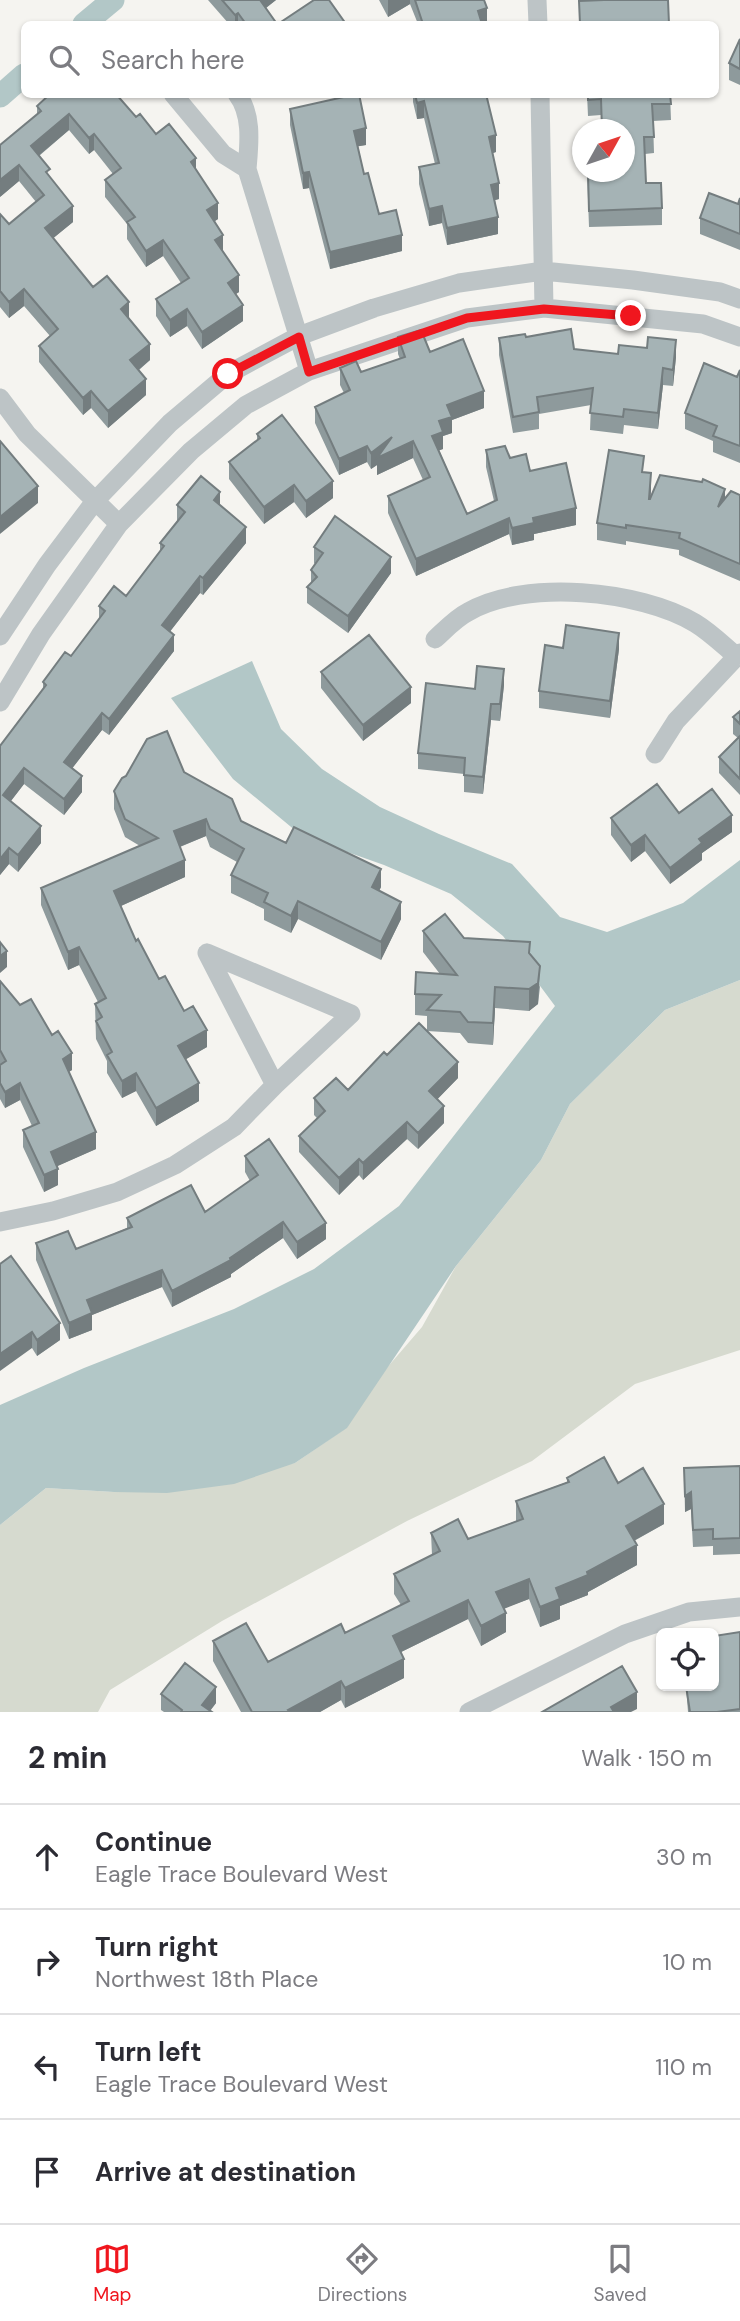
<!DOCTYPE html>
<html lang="en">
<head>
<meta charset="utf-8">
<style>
  :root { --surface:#fff; --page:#f2f2f3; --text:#2b2b33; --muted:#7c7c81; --line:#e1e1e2; --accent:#f0161e }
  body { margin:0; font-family:"DM Sans",sans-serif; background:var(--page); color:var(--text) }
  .controls { position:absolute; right:21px; bottom:21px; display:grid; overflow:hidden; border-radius:10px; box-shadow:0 2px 5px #0004 }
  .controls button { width:63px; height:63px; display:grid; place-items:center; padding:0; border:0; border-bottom:2px solid var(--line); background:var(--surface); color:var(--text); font:35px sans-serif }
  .compass { position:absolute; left:572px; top:119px; width:63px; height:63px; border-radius:50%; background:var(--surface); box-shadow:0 2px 5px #0004; rotate:50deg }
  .stop { position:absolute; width:21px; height:21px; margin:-16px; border:5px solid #f0161e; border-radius:50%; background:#fff }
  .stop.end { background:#f0161e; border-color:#fff; box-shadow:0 2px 7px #0008 }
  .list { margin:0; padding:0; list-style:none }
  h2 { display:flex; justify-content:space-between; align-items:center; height:91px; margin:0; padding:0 28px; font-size:30px }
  h2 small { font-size:23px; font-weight:400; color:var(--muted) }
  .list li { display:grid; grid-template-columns:46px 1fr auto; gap:21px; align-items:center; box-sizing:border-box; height:105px; padding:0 28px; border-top:2px solid var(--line) }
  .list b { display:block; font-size:26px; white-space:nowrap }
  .list p { margin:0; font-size:23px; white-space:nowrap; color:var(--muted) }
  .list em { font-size:23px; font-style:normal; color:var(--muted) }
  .icon { flex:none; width:38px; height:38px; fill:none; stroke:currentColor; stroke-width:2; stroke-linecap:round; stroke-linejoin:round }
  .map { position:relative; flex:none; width:740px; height:1712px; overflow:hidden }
  .search { position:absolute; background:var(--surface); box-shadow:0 2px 5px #0004; left:21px; right:21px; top:21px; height:77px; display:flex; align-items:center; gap:18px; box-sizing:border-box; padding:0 24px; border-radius:10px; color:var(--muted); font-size:26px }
  .sheet { height:511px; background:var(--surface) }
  nav { display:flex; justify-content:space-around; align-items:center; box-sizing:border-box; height:98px; border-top:2px solid var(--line); background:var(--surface); font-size:19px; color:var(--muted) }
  nav a { display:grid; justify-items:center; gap:4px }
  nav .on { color:var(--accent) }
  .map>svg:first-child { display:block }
</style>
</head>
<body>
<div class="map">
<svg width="740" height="1712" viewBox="0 0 740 1712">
  <rect width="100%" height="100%" fill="#f5f4f0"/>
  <path fill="#d6dacf" d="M740,980V1350L635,1384L532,1461L407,1521L222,1621L110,1690L98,1712H0V1525L46,1488L114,1492L295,1463L346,1428L379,1377L422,1327L456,1266L541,1160L570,1104L665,1010Z"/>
  <path fill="#b2c7c7" d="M252,661L281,729L322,769L380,807L439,834L512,864L560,917L607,932L683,903L740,860V980L665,1010L570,1104L541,1160L456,1266L347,1428L295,1463L234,1484L167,1493L114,1492L46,1488L0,1525V1405L84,1368L234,1309L314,1269L399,1206L555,1006L503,936L451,894L384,865L302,836L233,779L171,698Z"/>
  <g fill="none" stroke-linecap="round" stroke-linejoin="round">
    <path stroke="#b2c7c7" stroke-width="23" d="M84,24L113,0
      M0,96L24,75"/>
    <path stroke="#bdc4c6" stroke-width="19" d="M537,0L538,24
      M173,94L223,154L247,169
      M237,94C253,115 249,145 247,169L309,371
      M540,94L544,308
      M0,398L27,434L119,524
      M0,636L47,565L95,501L170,423L228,374L299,336L374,308L459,283L543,271L633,280L720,292L740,299
      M435,639C445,630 456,618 468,612C524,579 640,590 695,623C710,632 723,645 736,656
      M0,702L41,634L119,524L191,451L246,405L309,371L467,318L544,308L703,324L740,337
      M655,754L676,721L740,653
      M207,953L275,1085
      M0,1222L53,1211L117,1192L175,1165L234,1127L275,1085L351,1014L207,953
      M469,1712L625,1634L689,1612L740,1607"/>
  </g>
  <path fill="#8e9a9c" d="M208,0H276L266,8L277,24H229Z
    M379,0H484L487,24H418L410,4L388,17Z
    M740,39V85L729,80V63Z
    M413,94H486L496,152L493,153L499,199L495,200L498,234L447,245L442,223L429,226L419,184V167L435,164L424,118L417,119L413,102Z
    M587,94H670L671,120L653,121L654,153L645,154L646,183L662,208V225L589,227L587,172H625V130H602L601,115L588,116Z
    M37,106L136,117L196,169L218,219L215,221L223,252L239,292L236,294L243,321L202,349L187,326L170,337L156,316V299L181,283L163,256L146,267L127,239V224L105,197V180L113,174L94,150L89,154L69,130L39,156L73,222L53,238L93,287L129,318L150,360L139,370L146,395L108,428L91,408L83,415L39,362V346L50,336L24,306L9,318L0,307V214L9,224L36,202L19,181L0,197L37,114Z
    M290,109L366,145L358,146L364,174L379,214L402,251L330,269L309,188L303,189L290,125Z
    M740,198V250L700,234V218L738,204Z
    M398,337L430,352L484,408L452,420V433L443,436V449L439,450L467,514L494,501L486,467V450L510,458L530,471L576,525L534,534V540L512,545L509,534L416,576L388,513V496L423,480L413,458L377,475V465L371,469L367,462L339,475L315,423V407L344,393L340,385V368L361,372L400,359L398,354Z
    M526,337L574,349L618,354L676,357L673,386L663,385L658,429L624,425L623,434L590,430L591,405L539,414V429L513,433L499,355V338Z
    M740,370V463L713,452V441L685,429V413L737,377Z
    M257,434L333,498L306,518L294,502L264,524L229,479V462L257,440Z
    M644,472L651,490L650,499L725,498L740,495V581L679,555V550L626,541V545L597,540V523Z
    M177,505H220L246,543L203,595L200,593L170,631L174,651L109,735L102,730L72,768L82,792L64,815L24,784L11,801L41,843L18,872L9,864L0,875V746L43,689V682L71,656L99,619V606L126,596L160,552V543L177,522Z
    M314,547L391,573L348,633L307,603V587L311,583V570L315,564L314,563Z
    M563,648L619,649L610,718L539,708V691Z
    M321,672L411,703L363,741L321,688Z
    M504,685L500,721L491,720L483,794L464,792V774L418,769V753L475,689Z
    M740,711V795L719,773V757L738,738L733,734V717Z
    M184,772L241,821L381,887L379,891L401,919L381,960L298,919L291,933L264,920V909L231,893V875L237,862L210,847L206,836L180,847L185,877L121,906L136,941L159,979L184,1011L207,1047L185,1059L199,1101L156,1126L136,1091L122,1098L107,1073V1061L96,1039L95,1004L98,1002L79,965L68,970L41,905V888L140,846L125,837L114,809V791Z
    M679,813L732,832L702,853V860L670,884L645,851L631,862L611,835V818Z
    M423,931L464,938L530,954L540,987L538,1004L529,1011L495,1008L493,1045L468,1043L460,1033L427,1031V1016L415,1015V994L440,974L423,952Z
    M0,981L72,1070L69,1072L96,1149L57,1166L58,1185L44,1192L23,1147V1130L32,1126L20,1100L5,1108L0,1099Z
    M387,1055L458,1078L437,1099L444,1123L418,1149L407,1139L363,1180L359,1175L339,1195L299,1152V1136L317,1118L314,1115V1098L348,1090Z
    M245,1156L326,1239L297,1259L283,1238L231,1274V1277L172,1307L162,1287L92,1315V1330L69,1339L36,1260V1243L76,1249L127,1228V1218L205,1212L250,1181L245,1172Z
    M0,1264L60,1340L37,1356L32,1348Z
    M740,1466V1554L713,1555V1546L693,1547L691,1509L685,1512L684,1468Z
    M567,1478L618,1483L664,1524L634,1541L637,1565L588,1592V1595L560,1606V1619L540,1627L529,1599L504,1608L506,1632L481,1646L468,1619L442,1632L401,1652L404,1678L345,1708L341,1700L320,1712H241L213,1661V1641L268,1662L345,1633L401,1605L394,1594V1574L432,1555L431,1533L468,1539L516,1521V1501L567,1482Z
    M740,1632V1712H688L686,1686H714Z
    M161,1694L216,1703L210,1711L212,1712H164L161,1710Z"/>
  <path fill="#747d7f" d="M258,0H276L258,14Z
    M388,0H410V4L388,17Z
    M487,8V24H478V11Z
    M238,13V24H235V15Z
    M424,101V118L417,119V103Z
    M69,114V130L31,162V146Z
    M366,128V145L354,147V131Z
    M94,134V150L89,154V138Z
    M496,135V152L489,154V137Z
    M196,158V175L191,162Z
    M19,165V181L0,197V180Z
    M309,172V188L303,189V173Z
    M499,183V199L491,201V185Z
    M218,203V219L207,226V210Z
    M73,206V222L45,245V228Z
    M442,206V223L429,226V209Z
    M498,217V234L447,245V228Z
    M223,235V251L215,257V240Z
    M402,235V251L330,269V252Z
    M163,240V256L146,267V251Z
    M239,275V292L228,299V283Z
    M24,289V306L9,318V302Z
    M129,302V318L121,309Z
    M243,305V321L202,349V332Z
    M187,309V326L170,337V320Z
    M676,340V357L673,386V370Z
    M150,344V360L130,377V360Z
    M663,368V385L658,429V413Z
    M146,379V395L108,428V411Z
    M91,391V408L83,415V398Z
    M484,391V408L452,420V433L443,436V449L432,453V436L447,405Z
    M392,437L413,441V458L377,475V465L371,469V453Z
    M367,446V462L339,475V459Z
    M651,473V490L649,515V499Z
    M333,481V498L306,518V501Z
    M294,485V502L264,524V507Z
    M38,486V503L0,534V517Z
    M725,489V505L718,507Z
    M220,492V509L214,500Z
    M576,508V525L534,534V540L512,545V528L533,518Z
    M509,518V534L416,576V559Z
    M246,527V543L203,595V578Z
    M391,557V573L348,633V616Z
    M200,576V593L162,642V625Z
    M619,633V649L610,718V701Z
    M174,635V651L109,735V719Z
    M504,669V685L500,721V704Z
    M411,687V703L363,741V725Z
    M491,704V720L483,794V777Z
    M102,713V730L64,779V762Z
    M24,768V784L3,811V795Z
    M82,776V792L64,815V799Z
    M732,815V832L702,853V860L670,884V868L699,839Z
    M206,819V836L174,849V831Z
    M41,826V843L18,872V855Z
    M645,835V851L631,862V845Z
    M9,848V864L0,875V859Z
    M185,860V877L114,909V891Z
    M381,869V887L372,905V887Z
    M298,901V919L291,933V916Z
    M401,902V919L381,960V942Z
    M79,947V965L68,970V952Z
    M7,951V967L0,973V956Z
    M540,966L538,1004L529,1011V989Z
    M495,987V1008L493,1045V1023Z
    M207,1030V1047L178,1064V1046Z
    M72,1053V1070L63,1075V1059Z
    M458,1062V1078L429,1108V1091Z
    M136,1073V1091L122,1098V1081Z
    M20,1083V1100L5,1108V1092Z
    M199,1083V1101L156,1126V1108Z
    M444,1106V1123L418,1149V1133Z
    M407,1122V1139L363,1180V1163Z
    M96,1132V1149L51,1169V1152Z
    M359,1159V1175L339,1195V1178Z
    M58,1169V1185L44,1192V1175Z
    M283,1222V1238L231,1274V1277L172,1307V1291L230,1258Z
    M326,1223V1239L297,1259V1242Z
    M162,1270V1287L92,1315V1330L69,1339V1323L87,1300Z
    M60,1323V1340L37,1356V1340Z
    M32,1332V1348L0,1371V1354Z
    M691,1492V1509L685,1512V1496Z
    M664,1504V1524L626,1545V1526Z
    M637,1545V1565L588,1592V1595L560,1606V1619L540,1627V1607L556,1588L587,1572Z
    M529,1579V1599L496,1612V1592Z
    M468,1600V1619L393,1656V1636Z
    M506,1613V1632L481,1646V1626Z
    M404,1659V1678L345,1708V1688Z
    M341,1681V1700L320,1712H288V1710Z
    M216,1687V1703L209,1712L202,1705Z
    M637,1692V1709L631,1712H611V1707Z"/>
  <path fill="#a5b3b5" stroke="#747d7f" stroke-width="2" d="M222,0H260L277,24H246L238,13L235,15Z
    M314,0H329L346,24H278Z
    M415,0H484L487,8L478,11L482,24H423Z
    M604,0H668L669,24H580L579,1Z
    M740,39V69L729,63Z
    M50,94H116L136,117L140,114L156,134L169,124L196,158L191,162L218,203L207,210L223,235L215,240L239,275L228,283L243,305L202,332L187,309L170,320L156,299L189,278L163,240L146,251L127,222L135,217L105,180L121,168L94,134L89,138L69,114L31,146L50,169L46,172L73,206L45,228L93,287L107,276L129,302L121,309L150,344L130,360L146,379L108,411L91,391L83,398L39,346L58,329L24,289L9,302L0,291V214L9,224L44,195L19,165L0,180V145L41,111L37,106Z
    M357,94H359L366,128L354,131L364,174L368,173L379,214L396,210L402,235L330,252L309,172L303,173L290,109Z
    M415,94H486L496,135L489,137L499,183L491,185L498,217L447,228L442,206L429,209L419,167L439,163L424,101L417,103Z
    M588,94H670L671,104H652L654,137H644L646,183H661L662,208L589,211L588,172H625V130H602L601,99L588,100Z
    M709,193L738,204L740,198V234L700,218Z
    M571,329L574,349L618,354L619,345L647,348L648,337L676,340L673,370L663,368L658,413L624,409L623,417L590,413L593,388L537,397L539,412L513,417L499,338L525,334L526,337Z
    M421,330L430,352L463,339L484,391L447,405L452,417L439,421L443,432L432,436L467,514L497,500L486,450L505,446L510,458L526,454L530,471L566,463L576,508L533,518L534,523L512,528L509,518L416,559L388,496L430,477L413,441L377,458L392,437L371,453L367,446L339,459L315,407L350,390L340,368L356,361L361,372L405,357L398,337Z
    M704,363L737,377L740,370V446L713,436L717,426L685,413Z
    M282,415L333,481L306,501L294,485L264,507L229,462L260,438L257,434Z
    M0,441L38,486L0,517Z
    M609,450L644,456L642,472L651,473L649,499H650L660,475L702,482L703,479L725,489L718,507L731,491L740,495V564L679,538L680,533L626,525V528L597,523Z
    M201,476L220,492L214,500L246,527L203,578L200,576L162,625L174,635L109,719L102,713L64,762L82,776L64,799L24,768L3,795L41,826L18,855L9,848L0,859V746L46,685L43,682L65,652L71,656L105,611L99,606L114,586L126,596L164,546L160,543L185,512L177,505Z
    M335,516L391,557L348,616L307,587L317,577L311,570L323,553L314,547Z
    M566,625L619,633L610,701L539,691L545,645L563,648Z
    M369,635L411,687L363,725L321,672Z
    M477,666L504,669L500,704H491L483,777L464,775L465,758L418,753L426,683L475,689Z
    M740,711V724L733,717Z
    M167,731L184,772L232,799L241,821L286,843L294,827L381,869L372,887L401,902L381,942L298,901L291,916L264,902L268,893L231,875L244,849L210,829L206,819L174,831L185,860L114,891L136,941L138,939L159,979L165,976L184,1011L193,1006L207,1030L178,1046L199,1083L156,1108L136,1073L122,1081L107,1055L112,1052L96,1021L102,1017L95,1004L106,998L79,947L68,952L41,888L158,838L125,819L114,791L122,778L126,776L147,739Z
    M740,736V779L719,757Z
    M657,784L679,813L712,789L732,815L699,839L702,843L670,868L645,835L631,845L611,818Z
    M445,914L464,938L530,942L529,953L540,966L538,983L529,989L495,987L493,1023L468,1022L460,1012L427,1010L441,995L415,994L416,972L457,975L423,931Z
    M0,942L7,951L0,956Z
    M0,981L20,1005L31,999L52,1035L58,1031L72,1053L63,1059L96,1132L51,1152L58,1169L44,1175L23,1130L39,1123L20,1083L5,1092L0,1083V1065L6,1061L0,1050Z
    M419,1023L458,1062L429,1091L444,1106L418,1133L407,1122L363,1163L359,1159L339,1178L299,1136L325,1111L314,1098L336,1078L348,1090L384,1052L387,1055Z
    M269,1139L326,1223L297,1242L283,1222L230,1258L231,1260L172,1291L162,1270L87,1300L92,1313L69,1323L36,1243L68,1231L76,1249L132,1227L127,1218L191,1185L205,1212L258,1175L245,1156Z
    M11,1256L60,1323L37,1340L32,1332L0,1354V1264Z
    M604,1457L618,1483L643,1468L664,1504L626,1526L637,1545L587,1572L588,1575L556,1588L560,1599L540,1607L529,1579L496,1592L506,1613L481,1626L468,1600L393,1636L404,1659L345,1688L341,1681L288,1710L290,1712H252L213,1641L246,1623L268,1662L341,1624L345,1633L409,1601L394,1574L440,1551L431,1533L458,1519L468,1539L523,1519L516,1501L569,1482L567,1478Z
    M740,1466V1538L713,1539V1529L693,1530L691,1492L685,1496L684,1468Z
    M740,1632V1709L717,1712H690L686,1686H714V1636Z
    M185,1663L216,1687L202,1705L212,1712H181L182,1710L161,1694Z
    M622,1666L637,1692L611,1707L614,1712H542Z"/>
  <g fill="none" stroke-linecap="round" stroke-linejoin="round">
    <path stroke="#f0161e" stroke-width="9" d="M228,374L299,337L309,372L467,318L544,309L631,316"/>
  </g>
</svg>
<div class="controls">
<button><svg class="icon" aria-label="locate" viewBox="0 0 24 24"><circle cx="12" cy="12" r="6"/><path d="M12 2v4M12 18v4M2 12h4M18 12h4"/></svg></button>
</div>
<svg class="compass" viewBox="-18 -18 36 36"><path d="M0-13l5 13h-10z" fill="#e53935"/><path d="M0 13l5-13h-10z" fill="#7c7c81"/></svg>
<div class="stop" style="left:228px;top:374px"></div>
<div class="stop end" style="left:631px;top:316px"></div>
<div class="search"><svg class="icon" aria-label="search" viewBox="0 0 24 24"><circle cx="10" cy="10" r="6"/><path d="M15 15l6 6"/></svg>Search here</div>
</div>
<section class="sheet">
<h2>2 min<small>Walk · 150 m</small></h2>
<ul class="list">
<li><svg class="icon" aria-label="ahead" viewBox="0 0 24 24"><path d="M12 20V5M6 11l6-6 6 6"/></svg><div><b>Continue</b><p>Eagle Trace Boulevard West</p></div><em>30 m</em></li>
<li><svg class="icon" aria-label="right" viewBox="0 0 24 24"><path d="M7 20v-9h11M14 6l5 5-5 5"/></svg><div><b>Turn right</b><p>Northwest 18th Place</p></div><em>10 m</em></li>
<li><svg class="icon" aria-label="left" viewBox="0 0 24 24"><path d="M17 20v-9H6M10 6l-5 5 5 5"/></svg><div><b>Turn left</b><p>Eagle Trace Boulevard West</p></div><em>110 m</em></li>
<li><svg class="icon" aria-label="arrive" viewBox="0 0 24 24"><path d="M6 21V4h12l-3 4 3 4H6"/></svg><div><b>Arrive at destination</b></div></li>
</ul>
</section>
<nav>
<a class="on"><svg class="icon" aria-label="map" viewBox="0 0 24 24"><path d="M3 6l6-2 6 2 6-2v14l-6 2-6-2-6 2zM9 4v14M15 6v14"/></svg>Map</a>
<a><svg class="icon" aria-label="directions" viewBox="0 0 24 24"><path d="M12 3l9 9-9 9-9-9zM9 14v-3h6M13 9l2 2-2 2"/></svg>Directions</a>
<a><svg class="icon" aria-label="saved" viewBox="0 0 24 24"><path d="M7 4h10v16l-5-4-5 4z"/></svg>Saved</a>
</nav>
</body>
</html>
